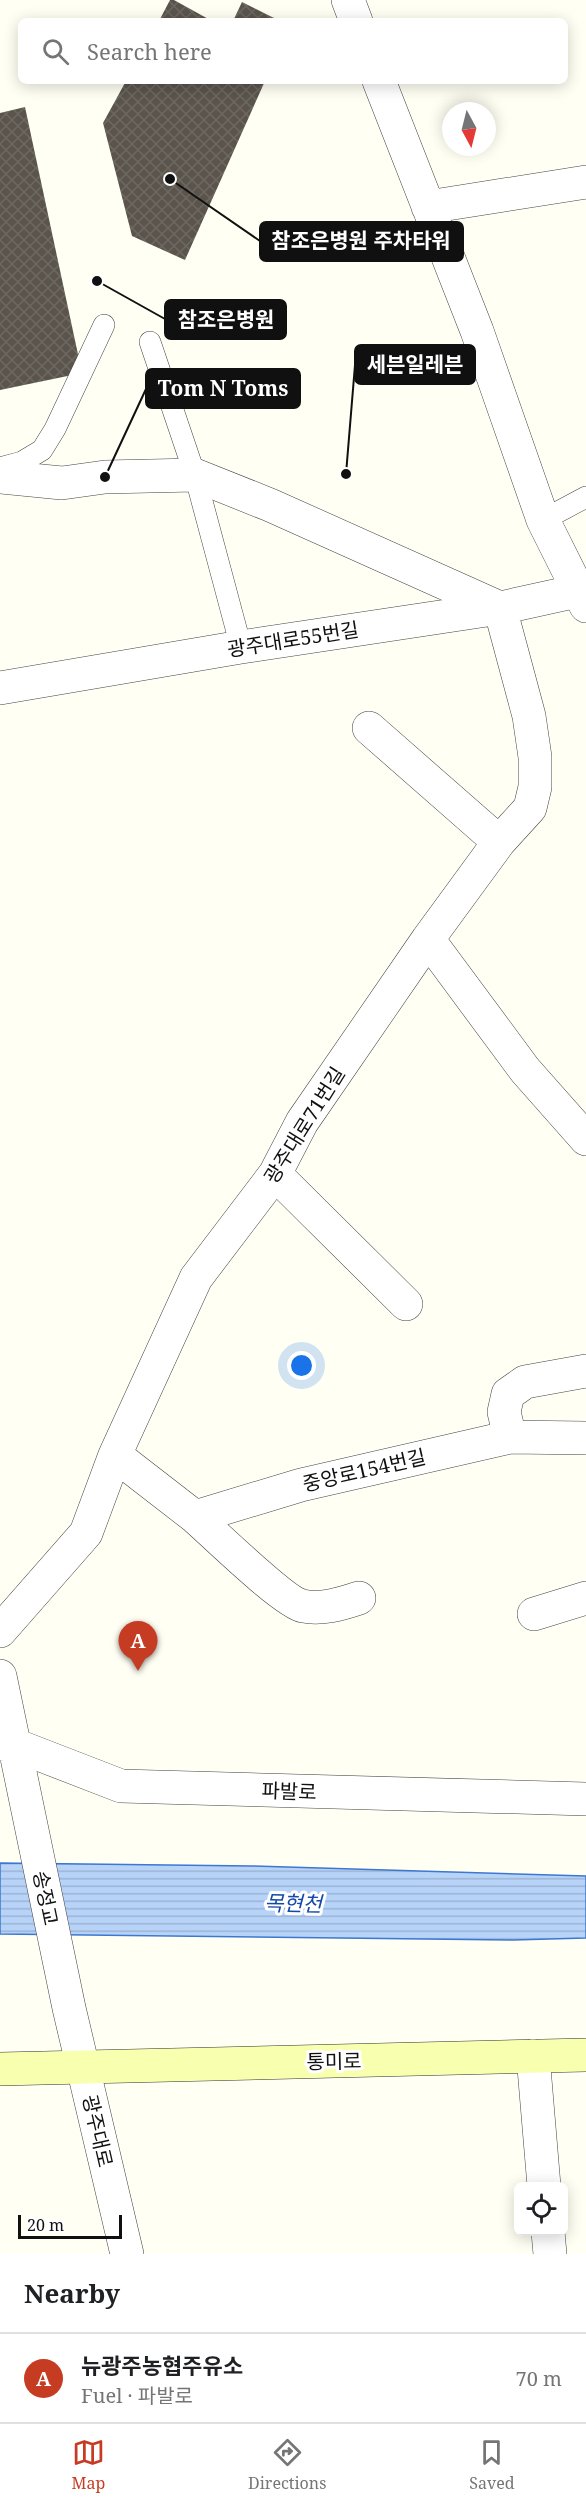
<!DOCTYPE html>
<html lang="en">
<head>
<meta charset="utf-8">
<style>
  :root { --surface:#fff; --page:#f2f2f2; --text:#202124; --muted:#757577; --line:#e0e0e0; --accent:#c53c23 }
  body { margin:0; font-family:"Noto Serif","Noto Sans KR",serif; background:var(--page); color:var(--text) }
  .controls { position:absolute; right:18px; bottom:18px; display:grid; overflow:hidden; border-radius:9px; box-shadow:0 3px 15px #0003 }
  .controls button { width:54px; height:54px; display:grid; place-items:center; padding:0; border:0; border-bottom:2px solid var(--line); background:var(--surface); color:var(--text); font:30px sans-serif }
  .compass { position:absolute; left:442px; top:102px; width:54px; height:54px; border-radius:50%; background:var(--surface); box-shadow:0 3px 15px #0003; rotate:173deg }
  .scale { position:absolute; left:18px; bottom:15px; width:104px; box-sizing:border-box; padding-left:6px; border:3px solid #101010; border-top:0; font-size:16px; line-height:21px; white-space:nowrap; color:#101010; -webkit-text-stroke:4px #fff; paint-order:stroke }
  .you { position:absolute; left:302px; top:1366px; width:21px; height:21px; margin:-15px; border:4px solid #fff; border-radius:50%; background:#1a73e8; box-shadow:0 0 0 9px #1a73e833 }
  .badge { display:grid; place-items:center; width:39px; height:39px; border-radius:50%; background:var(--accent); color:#fff; font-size:20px; font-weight:700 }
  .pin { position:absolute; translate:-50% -50px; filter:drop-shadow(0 2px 3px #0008) }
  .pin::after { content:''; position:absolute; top:32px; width:21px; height:18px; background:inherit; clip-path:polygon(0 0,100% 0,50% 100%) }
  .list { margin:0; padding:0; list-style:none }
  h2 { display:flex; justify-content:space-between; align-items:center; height:78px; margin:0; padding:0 24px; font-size:26px }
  h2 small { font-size:20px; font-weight:400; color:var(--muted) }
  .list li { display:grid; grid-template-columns:39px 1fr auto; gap:18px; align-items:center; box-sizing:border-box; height:90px; padding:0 24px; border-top:2px solid var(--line) }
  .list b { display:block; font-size:22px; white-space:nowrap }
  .list p { margin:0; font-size:20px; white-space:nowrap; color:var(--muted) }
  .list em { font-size:20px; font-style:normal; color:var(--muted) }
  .icon { flex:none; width:33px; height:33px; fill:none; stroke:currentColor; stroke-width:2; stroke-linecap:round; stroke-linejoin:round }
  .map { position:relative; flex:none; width:586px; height:2254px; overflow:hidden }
  .search { position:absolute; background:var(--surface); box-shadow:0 3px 15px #0003; left:18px; right:18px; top:18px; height:66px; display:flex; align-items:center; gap:15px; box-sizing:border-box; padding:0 21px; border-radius:9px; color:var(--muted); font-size:22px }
  .sheet { height:168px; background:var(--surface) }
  nav { display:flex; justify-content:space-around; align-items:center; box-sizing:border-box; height:84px; border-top:2px solid var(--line); background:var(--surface); font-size:16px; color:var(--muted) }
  nav a { display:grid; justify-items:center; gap:3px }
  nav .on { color:var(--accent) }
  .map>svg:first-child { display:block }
</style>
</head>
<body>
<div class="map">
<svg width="586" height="2254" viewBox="0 0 586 2254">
  <defs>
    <pattern id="water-rules" width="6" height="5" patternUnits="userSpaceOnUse" patternTransform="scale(1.5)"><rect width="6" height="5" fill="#b7d3f8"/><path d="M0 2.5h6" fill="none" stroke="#9cb4d4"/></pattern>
    <pattern id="building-cross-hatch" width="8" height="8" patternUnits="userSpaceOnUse" patternTransform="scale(1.5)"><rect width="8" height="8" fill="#5a544c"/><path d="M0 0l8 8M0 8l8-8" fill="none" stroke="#6d6861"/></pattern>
  </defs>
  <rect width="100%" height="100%" fill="#fffff4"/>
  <path fill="url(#water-rules)" stroke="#3c78d1" stroke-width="1.5" d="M0,1863L252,1866L586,1876V1938L513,1940L0,1934Z"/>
  <path fill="url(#building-cross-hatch)" d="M170,0H174L212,21H159Z
    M242,2L280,21H233Z
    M126,81H265L185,260L132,236L103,123Z
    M25,107L82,373L0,390V113Z"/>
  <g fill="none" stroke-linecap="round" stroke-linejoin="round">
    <defs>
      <path id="service" d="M150,342L195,475L241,647
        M0,468L22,462L42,450L55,429L104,325
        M543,520L586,497"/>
      <path id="minor" d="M348,0L356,21
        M379,81L477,331L543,520L586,606
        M428,207L586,182
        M0,477L62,483L105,477L195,475L270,505L500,608L529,716L535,757V787L530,808L499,842L428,939L302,1122L275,1174L196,1278L115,1455L86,1533L0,1631
        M0,688L241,647L500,608L586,589
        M369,728L499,842
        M428,939L525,1070L586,1139
        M275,1174L406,1304
        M510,1437L586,1438
        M115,1455L195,1517L301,1485L510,1437L504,1412L508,1394L525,1382L586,1371
        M195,1517C213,1533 285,1603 303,1606C321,1610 341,1604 359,1598
        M534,1614L586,1598
        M533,2056L544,2186
        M548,2232L550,2254"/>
      <path id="tertiary" d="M0,1676L69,2008L127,2254
        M0,1744L15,1745L121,1786L586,1799"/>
      <path id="secondary" d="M0,2069L586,2055"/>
    </defs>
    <use href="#service" stroke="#434343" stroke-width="22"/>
    <use href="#minor" stroke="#434343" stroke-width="34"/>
    <use href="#tertiary" stroke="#434343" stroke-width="34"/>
    <use href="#secondary" stroke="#323232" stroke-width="34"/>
    <use href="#service" stroke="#fff" stroke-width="21"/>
    <use href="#minor" stroke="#fff" stroke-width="33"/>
    <use href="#tertiary" stroke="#fff" stroke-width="33"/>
    <use href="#secondary" stroke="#f8ffaf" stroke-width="33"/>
  </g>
  <g text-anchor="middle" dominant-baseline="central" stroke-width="6" stroke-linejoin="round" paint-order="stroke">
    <g font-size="20" fill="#101010" stroke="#fff">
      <text transform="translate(293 639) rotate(-9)">광주대로55번길</text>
      <text transform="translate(304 1125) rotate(-58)">광주대로71번길</text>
      <text transform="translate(364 1470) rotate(-13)">중앙로154번길</text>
      <text transform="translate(289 1791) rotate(2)">파발로</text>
      <text transform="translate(46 1898) rotate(78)">송정교</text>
      <text transform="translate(334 2061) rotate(-1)">통미로</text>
      <text transform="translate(98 2131) rotate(77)">광주대로</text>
    </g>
    <g font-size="21" font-style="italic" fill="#154aa7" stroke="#fff">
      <text transform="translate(293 1903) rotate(1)">목현천</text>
    </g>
  </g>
  <path fill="none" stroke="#101010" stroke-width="2" d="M170 179L260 241M97 281L165 319M346 474L355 365M105 477L146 389"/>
  <g fill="#101010" stroke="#fff" stroke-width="2">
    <circle cx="170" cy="179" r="6"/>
    <circle cx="97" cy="281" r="6"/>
    <circle cx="346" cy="474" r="6"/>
    <circle cx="105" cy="477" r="6"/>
  </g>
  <g fill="#101010" stroke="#101010" stroke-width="2">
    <rect x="260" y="222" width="203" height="39" rx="6"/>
    <rect x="165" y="300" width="121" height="39" rx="6"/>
    <rect x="355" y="345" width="120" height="39" rx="6"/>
    <rect x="146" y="369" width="154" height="39" rx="6"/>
  </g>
  <g font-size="21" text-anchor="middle" font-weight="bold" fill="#fff">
    <text x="361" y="248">참조은병원 주차타워</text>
    <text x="226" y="327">참조은병원</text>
    <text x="415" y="372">세븐일레븐</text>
    <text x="223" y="396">Tom N Toms</text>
  </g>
</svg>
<div class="controls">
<button><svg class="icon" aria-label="locate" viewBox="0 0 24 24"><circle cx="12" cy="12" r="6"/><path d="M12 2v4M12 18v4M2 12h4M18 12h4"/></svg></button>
</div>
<svg class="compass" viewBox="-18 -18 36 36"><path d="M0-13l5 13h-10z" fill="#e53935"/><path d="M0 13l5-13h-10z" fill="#757577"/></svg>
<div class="scale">20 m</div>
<div class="you"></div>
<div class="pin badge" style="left:138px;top:1671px">A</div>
<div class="search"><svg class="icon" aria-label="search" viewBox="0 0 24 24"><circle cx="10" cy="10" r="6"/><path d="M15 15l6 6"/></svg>Search here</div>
</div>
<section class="sheet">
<h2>Nearby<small></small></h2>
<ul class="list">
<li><span class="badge">A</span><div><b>뉴광주농협주유소</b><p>Fuel · 파발로</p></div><em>70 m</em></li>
</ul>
</section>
<nav>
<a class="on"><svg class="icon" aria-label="map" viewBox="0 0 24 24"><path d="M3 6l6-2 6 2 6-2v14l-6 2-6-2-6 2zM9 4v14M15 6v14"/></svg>Map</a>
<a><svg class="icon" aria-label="directions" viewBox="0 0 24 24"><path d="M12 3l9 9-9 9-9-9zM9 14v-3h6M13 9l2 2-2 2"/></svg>Directions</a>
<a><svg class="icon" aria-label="saved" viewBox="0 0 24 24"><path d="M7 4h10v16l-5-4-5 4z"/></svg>Saved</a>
</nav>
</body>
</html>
